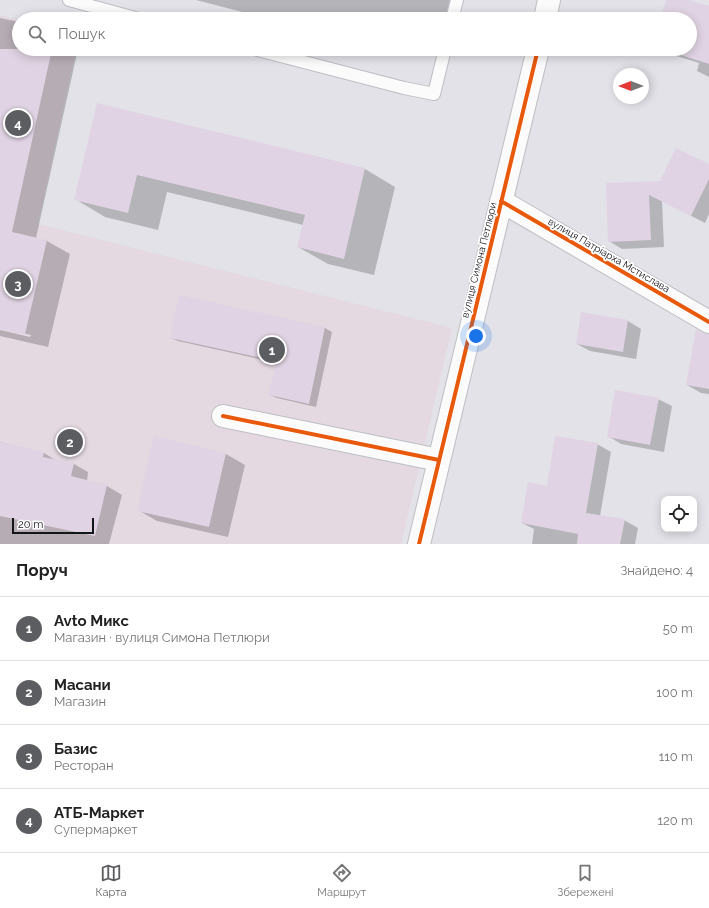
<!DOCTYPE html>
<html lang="uk">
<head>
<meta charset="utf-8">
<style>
  :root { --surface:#fff; --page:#f2f2f2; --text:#222; --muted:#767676; --line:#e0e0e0; --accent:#5c5d61 }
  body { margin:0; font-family:Raleway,sans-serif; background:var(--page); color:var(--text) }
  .controls { position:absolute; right:12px; bottom:12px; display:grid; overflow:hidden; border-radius:8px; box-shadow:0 2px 10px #0003 }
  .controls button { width:36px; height:36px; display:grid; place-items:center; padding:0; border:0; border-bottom:1px solid var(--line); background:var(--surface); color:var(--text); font:20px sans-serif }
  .compass { position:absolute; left:613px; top:68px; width:36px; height:36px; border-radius:50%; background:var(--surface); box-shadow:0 2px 10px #0003; rotate:270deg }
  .scale { position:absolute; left:12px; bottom:10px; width:82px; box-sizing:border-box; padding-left:4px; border:2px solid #141519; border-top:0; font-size:11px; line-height:14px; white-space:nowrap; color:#141519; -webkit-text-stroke:3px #fff; paint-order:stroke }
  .you { position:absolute; left:476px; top:336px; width:14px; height:14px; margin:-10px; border:3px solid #fff; border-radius:50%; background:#1a73e8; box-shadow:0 0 0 6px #1a73e833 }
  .badge { display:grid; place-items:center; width:26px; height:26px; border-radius:50%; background:var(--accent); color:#fff; font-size:13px; font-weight:700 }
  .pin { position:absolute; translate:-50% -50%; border:2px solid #fff; box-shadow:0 1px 4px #0006 }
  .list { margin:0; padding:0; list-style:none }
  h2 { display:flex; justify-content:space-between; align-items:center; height:52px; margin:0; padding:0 16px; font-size:17px }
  h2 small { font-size:13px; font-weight:400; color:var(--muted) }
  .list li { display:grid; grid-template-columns:26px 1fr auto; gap:12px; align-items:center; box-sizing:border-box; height:64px; padding:0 16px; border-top:1px solid var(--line) }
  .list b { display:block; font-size:15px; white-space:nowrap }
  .list p { margin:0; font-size:13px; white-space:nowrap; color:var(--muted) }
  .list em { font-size:13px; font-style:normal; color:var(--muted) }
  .icon { flex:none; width:22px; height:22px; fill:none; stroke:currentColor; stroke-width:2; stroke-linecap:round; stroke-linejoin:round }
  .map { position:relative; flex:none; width:709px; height:544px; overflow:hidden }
  .search { position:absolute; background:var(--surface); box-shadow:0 2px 10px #0003; left:12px; right:12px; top:12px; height:44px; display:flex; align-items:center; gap:10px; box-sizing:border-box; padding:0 14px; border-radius:22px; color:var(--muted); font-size:15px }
  .sheet { height:308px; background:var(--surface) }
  nav { display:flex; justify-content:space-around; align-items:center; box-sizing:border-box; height:56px; border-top:1px solid var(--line); background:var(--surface); font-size:11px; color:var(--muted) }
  nav a { display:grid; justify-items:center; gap:2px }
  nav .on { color:var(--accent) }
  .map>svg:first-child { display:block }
</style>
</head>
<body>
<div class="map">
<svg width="709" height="544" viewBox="0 0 709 544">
  <rect width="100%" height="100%" fill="#e2e2e8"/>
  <path fill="#e4d8e1" d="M0,15L19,20V49H76L38,224L452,328L401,544H0Z"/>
  <path fill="#0003" d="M196,0H450L445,19H269Z
    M667,0H686L709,8V77L697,71L699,63L667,53L659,49H690V19H662Z
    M0,18L19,22V49H78L36,238L47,241L70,254L48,347L0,336V330L30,337L31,335L0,328Z
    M429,49H438L437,51Z
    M98,105L365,169L395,187L374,275L328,264L298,247L303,225L167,192L158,230L105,217L75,199Z
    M709,166V214L705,223L662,201L664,247L622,249L609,241L607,184L661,182Z
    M180,297L325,328L332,332L316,407L277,398L270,395L277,363L178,341L171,338Z
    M582,313L628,321L641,329L636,359L590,351L577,344Z
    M709,357V394L701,393L687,385Z
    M658,399L672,406L664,452L621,444L608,436Z
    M0,442L44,453L57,461L74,464L88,472L87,481L107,486L122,495L109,544H0Z
    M597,444L611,452L600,516L624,520L638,528L635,544H532L534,529L522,523L548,487Z
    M226,454L245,465L228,537L157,521L138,510Z"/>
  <path fill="#e0d3e3" d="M666,0H689L709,6V64L662,49H690V19H660Z
    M0,49H52L12,232L47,240L25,334L0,329Z
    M97,103L365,168L344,259L297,247L305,215L137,175L128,213L74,200Z
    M676,148L709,164V179L691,216L649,195L651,240L608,242L606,183L660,181Z
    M179,295L325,327L309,404L269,395L276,361L170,338Z
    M581,312L628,320L623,352L576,344Z
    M696,329L709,334V389L686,385Z
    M615,390L659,398L650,445L607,437Z
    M154,436L226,453L209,527L137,511Z
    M555,436L598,443L586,513L625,519L620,544H577L578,534L521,523L528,482L547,486Z
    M0,442L44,452L43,457L74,463L71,476L107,485L95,536L0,516Z"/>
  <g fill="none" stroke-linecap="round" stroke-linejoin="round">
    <defs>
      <path id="lane" d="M69,0L139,19
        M452,19L457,0
        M254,49L404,88L434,94L445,49"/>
      <path id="street" d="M545,19L549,0
        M501,201L709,322
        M223,416L439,460
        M419,544L538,49"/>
    </defs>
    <use href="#lane" stroke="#bdbec3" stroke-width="14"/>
    <use href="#street" stroke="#bdbec3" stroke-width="24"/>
    <use href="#lane" stroke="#fbfbfc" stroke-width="12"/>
    <use href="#street" stroke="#fbfbfc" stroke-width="22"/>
    <defs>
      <path id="cycleway" d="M501,201L709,322
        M223,416L439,460
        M419,544L538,49"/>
    </defs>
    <use href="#cycleway" stroke="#fff" stroke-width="6"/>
    <use href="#cycleway" stroke="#e8590c" stroke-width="4"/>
  </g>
  <g text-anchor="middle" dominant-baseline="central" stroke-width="3.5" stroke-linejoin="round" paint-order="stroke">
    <g font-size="10" fill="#141519" stroke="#fff">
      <text transform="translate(609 255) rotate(30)">вулиця Патріарха Мстислава</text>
      <text transform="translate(479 260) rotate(-76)">вулиця Симона Петлюри</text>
    </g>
  </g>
</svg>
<div class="controls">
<button><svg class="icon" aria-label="locate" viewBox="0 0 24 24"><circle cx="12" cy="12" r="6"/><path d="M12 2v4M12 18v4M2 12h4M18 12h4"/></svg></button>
</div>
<svg class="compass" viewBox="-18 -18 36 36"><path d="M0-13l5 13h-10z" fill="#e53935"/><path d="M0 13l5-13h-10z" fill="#767676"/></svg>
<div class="scale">20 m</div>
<div class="you"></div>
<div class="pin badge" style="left:272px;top:350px">1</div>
<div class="pin badge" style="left:70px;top:442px">2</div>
<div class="pin badge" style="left:18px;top:284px">3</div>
<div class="pin badge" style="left:18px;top:123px">4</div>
<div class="search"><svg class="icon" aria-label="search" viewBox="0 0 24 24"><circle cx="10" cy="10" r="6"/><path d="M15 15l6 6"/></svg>Пошук</div>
</div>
<section class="sheet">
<h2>Поруч<small>Знайдено: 4</small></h2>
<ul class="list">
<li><span class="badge">1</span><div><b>Avto Микс</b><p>Магазин · вулиця Симона Петлюри</p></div><em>50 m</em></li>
<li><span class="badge">2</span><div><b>Масани</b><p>Магазин</p></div><em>100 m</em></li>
<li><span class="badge">3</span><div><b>Базис</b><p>Ресторан</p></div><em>110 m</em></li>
<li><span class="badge">4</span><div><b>АТБ-Маркет</b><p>Супермаркет</p></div><em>120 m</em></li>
</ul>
</section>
<nav>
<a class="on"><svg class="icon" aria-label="map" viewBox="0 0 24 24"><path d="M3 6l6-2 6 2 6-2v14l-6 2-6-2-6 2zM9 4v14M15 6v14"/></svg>Карта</a>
<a><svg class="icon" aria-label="directions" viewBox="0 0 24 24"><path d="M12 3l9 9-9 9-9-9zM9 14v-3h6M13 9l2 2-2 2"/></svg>Маршрут</a>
<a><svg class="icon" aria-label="saved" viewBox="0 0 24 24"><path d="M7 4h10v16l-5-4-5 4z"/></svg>Збережені</a>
</nav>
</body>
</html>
